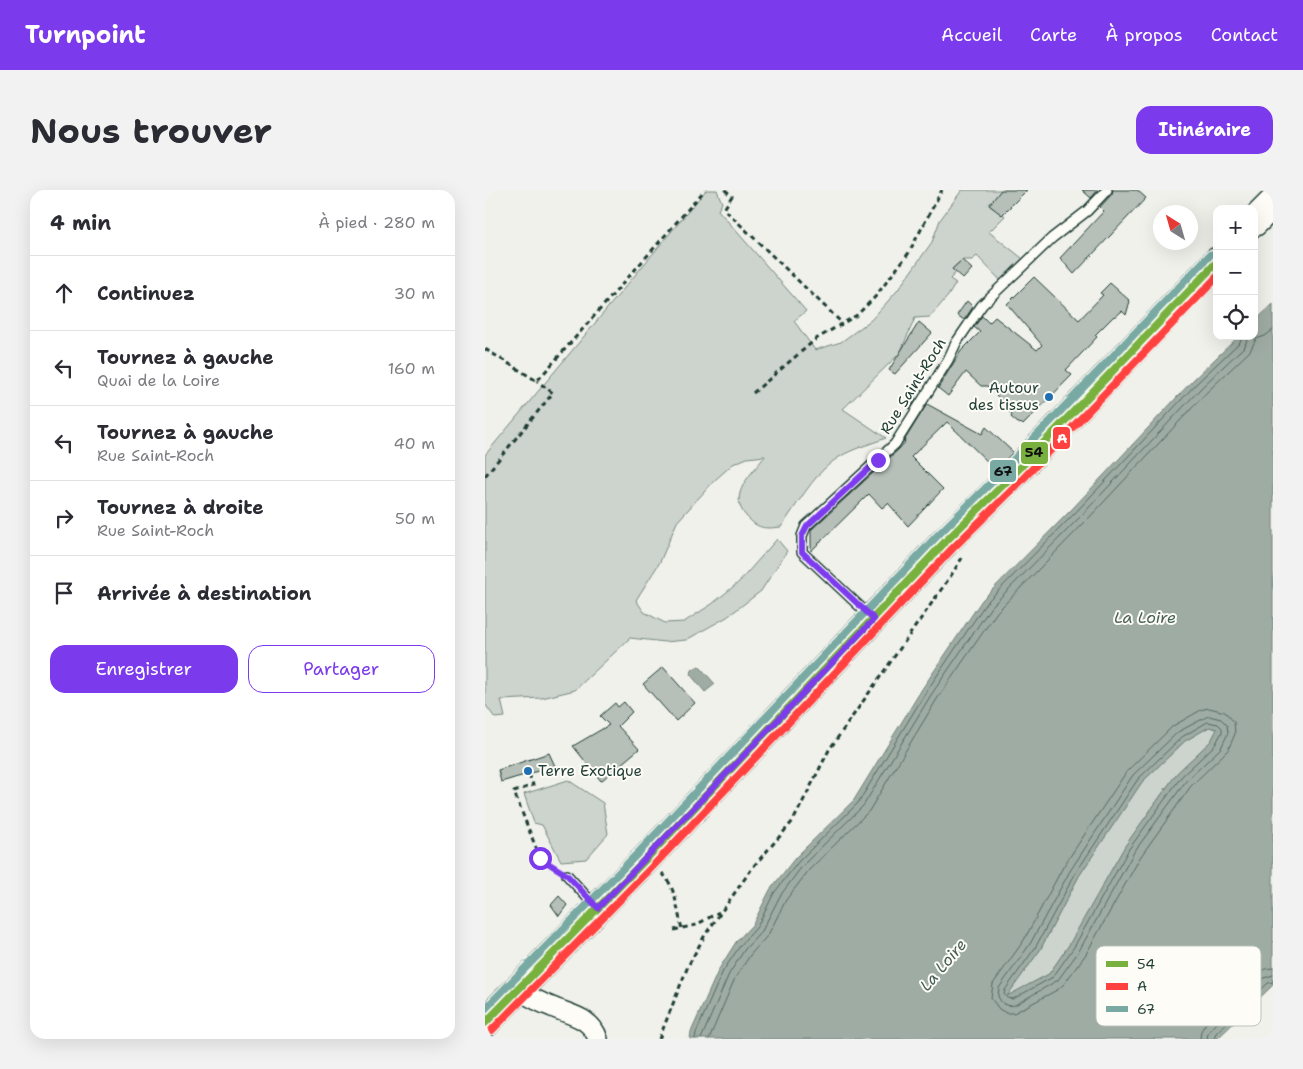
<!DOCTYPE html>
<html lang="fr">
<head>
<meta charset="utf-8">
<style>
  :root { --surface:#fff; --page:#f2f2f3; --text:#2b2b33; --muted:#7c7c81; --line:#e1e1e2; --accent:#7c3aed }
  body { margin:0; font-family:"Shantell Sans",sans-serif; background:var(--page); color:var(--text) }
  .controls { position:absolute; right:15px; top:15px; display:grid; overflow:hidden; border-radius:10px; box-shadow:0 5px 20px #0002 }
  .controls button { width:45px; height:45px; display:grid; place-items:center; padding:0; border:0; border-bottom:1px solid var(--line); background:var(--surface); color:var(--text); font:25px sans-serif }
  .compass { position:absolute; left:668px; top:15px; width:45px; height:45px; border-radius:50%; background:var(--surface); box-shadow:0 5px 20px #0002; rotate:323deg }
  .stop { position:absolute; width:15px; height:15px; margin:-11px; border:4px solid #7c3aed; border-radius:50%; background:#fff }
  .stop.end { background:#7c3aed; border-color:#fff; box-shadow:0 1px 5px #0008 }
  .list { margin:0; padding:0; list-style:none }
  h2 { display:flex; justify-content:space-between; align-items:center; height:65px; margin:0; padding:0 20px; font-size:21px }
  h2 small { font-size:16px; font-weight:400; color:var(--muted) }
  .list li { display:grid; grid-template-columns:32px 1fr auto; gap:15px; align-items:center; box-sizing:border-box; height:75px; padding:0 20px; border-top:1px solid var(--line) }
  .list b { display:block; font-size:19px; white-space:nowrap }
  .list p { margin:0; font-size:16px; white-space:nowrap; color:var(--muted) }
  .list em { font-size:16px; font-style:normal; color:var(--muted) }
  .actions { display:flex; gap:10px; padding:15px 20px }
  .actions a { flex:1; padding:11px 0; border:1px solid var(--accent); border-radius:15px; text-align:center; font-size:18px; color:var(--accent) }
  .actions .main { background:var(--accent); color:#fff }
  .icon { flex:none; width:28px; height:28px; fill:none; stroke:currentColor; stroke-width:2; stroke-linecap:round; stroke-linejoin:round }
  .map { position:relative; flex:none; width:788px; height:849px; overflow:hidden; border-radius:15px }
  header { display:flex; align-items:center; gap:30px; box-sizing:border-box; height:70px; padding:0 25px; background:var(--accent); color:#fff }
  header strong { font-size:24px }
  nav { display:flex; gap:28px; margin-inline-start:auto; font-size:18px }
  .intro { display:flex; align-items:center; justify-content:space-between; box-sizing:border-box; height:120px; padding:0 30px }
  h1 { margin:0; font-size:35px }
  .button { padding:12px 22px; border-radius:15px; background:var(--accent); color:#fff; font-size:18px; font-weight:700 }
  main { display:flex; gap:30px; padding:0 30px }
  aside { flex:1; background:var(--surface); border-radius:15px; box-shadow:0 5px 20px #0002 }
  .map>svg:first-child { display:block }
</style>
</head>
<body>
<header>
<strong>Turnpoint</strong>
<nav><a>Accueil</a><a>Carte</a><a>À propos</a><a>Contact</a></nav>
</header>
<div class="intro"><h1>Nous trouver</h1><a class="button">Itinéraire</a></div>
<main>
<aside>
<h2>4 min<small>À pied · 280 m</small></h2>
<ul class="list">
<li><svg class="icon" aria-label="ahead" viewBox="0 0 24 24"><path d="M12 20V5M6 11l6-6 6 6"/></svg><div><b>Continuez</b></div><em>30 m</em></li>
<li><svg class="icon" aria-label="left" viewBox="0 0 24 24"><path d="M17 20v-9H6M10 6l-5 5 5 5"/></svg><div><b>Tournez à gauche</b><p>Quai de la Loire</p></div><em>160 m</em></li>
<li><svg class="icon" aria-label="left" viewBox="0 0 24 24"><path d="M17 20v-9H6M10 6l-5 5 5 5"/></svg><div><b>Tournez à gauche</b><p>Rue Saint-Roch</p></div><em>40 m</em></li>
<li><svg class="icon" aria-label="right" viewBox="0 0 24 24"><path d="M7 20v-9h11M14 6l5 5-5 5"/></svg><div><b>Tournez à droite</b><p>Rue Saint-Roch</p></div><em>50 m</em></li>
<li><svg class="icon" aria-label="arrive" viewBox="0 0 24 24"><path d="M6 21V4h12l-3 4 3 4H6"/></svg><div><b>Arrivée à destination</b></div></li>
</ul>
<div class="actions"><a class="main">Enregistrer</a><a>Partager</a></div>
</aside>
<div class="map">
<svg width="788" height="849" viewBox="0 0 788 849">
  <rect width="100%" height="100%" fill="#f0f1eb"/>
  <filter id="ink" filterUnits="userSpaceOnUse"><feTurbulence type="fractalNoise" baseFrequency=".02" numOctaves="2"/><feDisplacementMap in="SourceGraphic" scale="10" xChannelSelector="R" yChannelSelector="G"/><feConvolveMatrix kernelMatrix="1 2 1 2 8 2 1 2 1" color-interpolation-filters="sRGB"/></filter>
  <g filter="url(#ink)">
    <path fill="#cdd3cd" stroke="#768880" d="M221,0H232L237,13L233,20L321,121L309,131L330,160L356,152L386,130L412,101L447,52L455,30L477,0H517L504,15L508,18H513L520,26L504,42L542,72L519,94L492,66L487,70H477L468,78L471,82L465,89L471,93L463,106L445,127L430,128L415,163L358,219L401,248C383,255 362,260 347,272C328,286 310,318 296,337C279,339 273,339 261,326C242,304 267,284 280,266L262,268L248,274L230,290L192,332L175,372L151,410L159,422L180,433L199,432L227,414L254,392L292,349L302,361L276,401L242,427L201,450L180,452L145,448L90,500L57,508L16,510L20,527L10,528L0,514V265Z
      M724,537L733,539L726,551L692,583L640,656L584,755L564,784L521,807L555,760L594,686L657,592L700,551Z
      M83,590L118,613L123,644L101,669L76,671L57,635L49,633L39,604Z"/>
    <path fill="#9faca4" stroke="#6c8077" fill-rule="evenodd" d="M788,114V795L732,849H205L206,842L234,779L251,752L268,734L285,700L310,668L369,610L437,499L497,410L588,318L709,189L754,146H769V132ZM724,537L732,539L726,551L692,583L640,656L584,755L564,784L522,806L555,760L594,686L657,592L700,551Z
      M214,476L230,494L220,502L205,484L208,479Z"/>
    <g fill="none" stroke-linecap="round" stroke-linejoin="round">
      <path stroke="#526961" stroke-width="1" d="M724,518L740,522L749,532L750,544L743,560L706,596L656,666L601,764L579,794L572,800L529,823H521L514,819L506,808L508,794L539,750L578,677L642,581L688,536L716,520Z
        M724,526L736,529L742,535L743,543L736,558L701,591L649,662L594,761L573,790L530,815C522,817 516,814 513,806L514,798L545,754L585,681L648,585L693,542Z
        M723,532L733,534L737,538V542L730,555L696,587L644,659L589,757L568,787L528,809L522,808L519,804L520,800L550,758L590,684L653,589L697,547Z
        M210,849L211,843L238,781L255,756L272,737L289,703L314,671L373,613L441,502L501,413L592,321L712,193L755,152L757,146
        M216,849L244,784L260,759L277,741L295,706L318,675L378,616L446,505L506,417L596,326L717,197L760,156L763,146
        M224,849L250,788L266,764L283,745L301,710L324,680L384,621L452,509L512,422L601,331L722,202L765,161L771,149L780,146L788,140
        M715,849L716,841L721,833L774,783L780,779L788,778
        M722,849L723,843L726,839L779,788L788,785
        M729,849L731,843L783,793L788,792"/>
    </g>
    <path fill="#b6bfb8" stroke="#1f3d34" d="M516,0H542L517,25L504,15Z
      M597,0H613L606,8Z
      M628,0H652L661,8L589,84L575,68L619,21L615,17L627,4Z
      M477,70L487,79L478,89L467,79Z
      M549,87L594,130L618,105L615,103L625,93L645,111L641,125L637,121L630,127L629,126L610,145L612,147L581,180L587,185L538,235L536,233L534,234L526,227L527,225L521,219L523,217L502,196H496L481,182L463,206L453,198L476,161L495,142L489,137L497,126L504,133L510,127L552,160L557,155L522,114Z
      M482,111L488,117L479,130L472,125Z
      M434,132L447,143L410,184L404,180Z
      M427,206L431,208L425,219L421,217Z
      M442,214L497,244L501,237L528,262L511,280L462,232L426,267L458,299L423,336L403,313L397,318L384,304L326,361V340L414,259L420,252L419,251Z
      M178,477L210,513L191,531L158,494Z
      M139,512L147,522L133,536L154,559L116,591L88,556L124,535L115,526L130,513L133,517Z
      M64,563L70,576L16,592L13,580Z
      M74,706L82,715L74,726L66,715Z"/>
    <g fill="none" stroke-linecap="round" stroke-linejoin="round">
      <defs>
        <path id="lane" d="M385,426L317,362V346L321,336L410,254L463,170L471,153L497,115L567,48L602,21L622,0
          M82,685L111,717"/>
        <path id="street" d="M32,799C43,806 54,812 67,817C85,825 106,827 113,849"/>
        <path id="primary" d="M769,32L788,13
          M0,833L161,669L460,352L523,290L732,72"/>
      </defs>
      <use href="#lane" stroke="#1f3d34" stroke-width="12"/>
      <use href="#street" stroke="#1f3d34" stroke-width="22"/>
      <use href="#primary" stroke="#1f3d34" stroke-width="31"/>
      <path stroke="#1f3d34" stroke-width="3" stroke-dasharray="5 4" stroke-linecap="butt" d="M240,0L247,6L239,19L357,133
        M0,159L52,191L220,0
        M268,203L331,149L372,125L390,107L423,64L457,0
        M0,286L68,203L52,191
        M44,584L48,595L29,602L55,668L73,680
        M177,683C191,697 192,720 197,739
        M189,740L211,735L234,722
        M174,849L203,776L220,745L268,677L308,631L344,560L465,387L477,368"/>
      <use href="#lane" stroke="#fdfcf7" stroke-width="9"/>
      <use href="#street" stroke="#fdfcf7" stroke-width="19"/>
      <use href="#primary" stroke="#fdfcf7" stroke-width="28"/>
      <defs>
        <path id="bus-1" d="M0,833L161,669L460,352L523,290L732,72"/>
        <path id="bus-2" d="M7,840L168,676L467,359L530,297L732,87"/>
        <path id="bus-3" d="M0,819L154,662L453,345L516,283L725,65"/>
      </defs>
      <use href="#bus-1" stroke="#fdfcf7" stroke-width="11"/>
      <use href="#bus-2" stroke="#fdfcf7" stroke-width="11"/>
      <use href="#bus-3" stroke="#fdfcf7" stroke-width="11"/>
      <use href="#bus-1" stroke="#78b13e" stroke-width="8"/>
      <use href="#bus-2" stroke="#ff4240" stroke-width="8"/>
      <use href="#bus-3" stroke="#78aaa3" stroke-width="8"/>
    </g>
  </g>
  <g fill="none" stroke-linecap="round" stroke-linejoin="round" filter="url(#ink)">
    <path stroke="#7c3aed" stroke-width="6" d="M55,668L82,685L113,718L389,429L317,362V346L322,336L393,270"/>
  </g>
  <g fill="#1f6fb2" stroke="#fdfcf7" stroke-width="2">
    <circle cx="564" cy="207" r="5"/>
    <circle cx="43" cy="581" r="5"/>
  </g>
  <g text-anchor="middle" dominant-baseline="central" stroke-width="4" stroke-linejoin="round" paint-order="stroke">
    <g font-size="15" fill="#1f3d34" stroke="#fdfcf7">
      <text transform="translate(428 196) rotate(-58)">Rue Saint-Roch</text>
    </g>
    <g font-size="15" fill="#1f3d34" stroke="#fdfcf7" text-anchor="end">
      <text x="554" y="198">Autour<tspan x="554" dy="17">des tissus</tspan></text>
      <text x="53" y="581" text-anchor="start">Terre Exotique</text>
    </g>
    <g font-size="16" font-style="italic" fill="#455e56" stroke="#fdfcf7">
      <text x="660" y="427">La Loire</text>
      <text transform="translate(458 775) rotate(-50)">La Loire</text>
    </g>
  </g>
  <rect x="611" y="756" width="165" height="80" rx="8" fill="#fdfcf7" stroke="#bac3bc" stroke-width="1"/>
  <rect x="621" y="771" width="22" height="6" fill="#78b13e"/>
  <rect x="621" y="793" width="22" height="7" fill="#ff4240"/>
  <rect x="621" y="816" width="22" height="6" fill="#78aaa3"/>
  <g font-size="14" fill="#1f3d34">
    <text x="652" y="779">54</text>
    <text x="652" y="801">A</text>
    <text x="652" y="824">67</text>
  </g>
  <g stroke="#fdfcf7" stroke-width="2">
    <rect x="567" y="236" width="19" height="24" rx="5" fill="#ff4240"/>
    <rect x="535" y="251" width="29" height="24" rx="5" fill="#78b13e"/>
    <rect x="504" y="269" width="28" height="24" rx="5" fill="#78aaa3"/>
  </g>
  <g font-size="14" text-anchor="middle" font-weight="bold" fill="#fff">
    <text x="577" y="253">A</text>
  </g>
  <g font-size="14" text-anchor="middle" font-weight="bold" fill="#111">
    <text x="549" y="267">54</text>
    <text x="518" y="286">67</text>
  </g>
</svg>
<div class="controls">
<button>+</button>
<button>−</button>
<button><svg class="icon" aria-label="locate" viewBox="0 0 24 24"><circle cx="12" cy="12" r="6"/><path d="M12 2v4M12 18v4M2 12h4M18 12h4"/></svg></button>
</div>
<svg class="compass" viewBox="-18 -18 36 36"><path d="M0-13l5 13h-10z" fill="#e53935"/><path d="M0 13l5-13h-10z" fill="#7c7c81"/></svg>
<div class="stop" style="left:55px;top:668px"></div>
<div class="stop end" style="left:393px;top:270px"></div>
</div>
</main>
</body>
</html>
